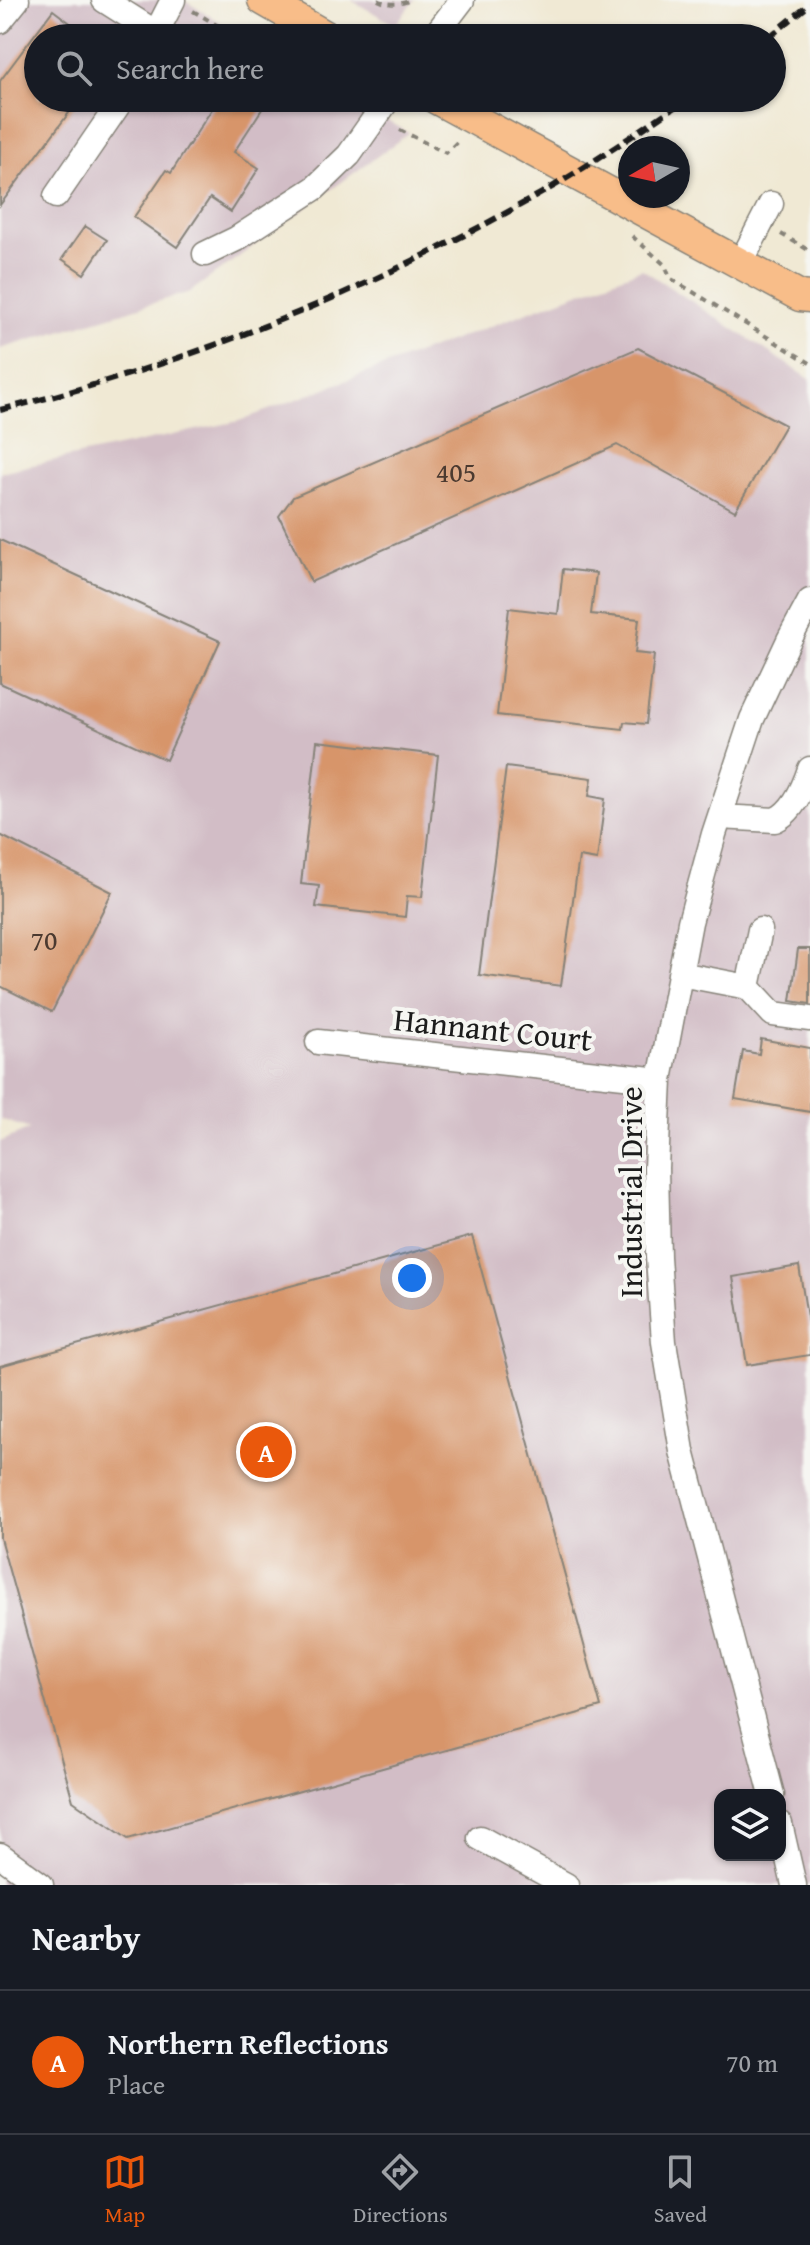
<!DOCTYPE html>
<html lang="en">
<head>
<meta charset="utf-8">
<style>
  :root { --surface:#171b24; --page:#20242c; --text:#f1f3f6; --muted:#9ea1a6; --line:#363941; --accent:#ea580c }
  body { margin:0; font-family:"Gentium Book Plus",serif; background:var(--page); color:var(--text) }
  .controls { position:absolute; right:24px; bottom:24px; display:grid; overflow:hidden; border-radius:16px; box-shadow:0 2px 6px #0004 }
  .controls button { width:72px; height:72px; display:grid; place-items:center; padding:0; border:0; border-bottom:2px solid var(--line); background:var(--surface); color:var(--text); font:40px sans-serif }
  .compass { position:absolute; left:618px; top:136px; width:72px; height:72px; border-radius:50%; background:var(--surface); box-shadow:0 2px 6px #0004; rotate:261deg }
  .you { position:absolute; left:412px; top:1278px; width:28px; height:28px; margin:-20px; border:6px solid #fff; border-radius:50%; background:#1a73e8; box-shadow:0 0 0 12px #1a73e833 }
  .badge { display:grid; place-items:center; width:52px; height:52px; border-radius:50%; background:var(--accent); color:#fff; font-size:26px; font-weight:700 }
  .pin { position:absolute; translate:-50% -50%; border:4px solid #fff; box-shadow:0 2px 8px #0006 }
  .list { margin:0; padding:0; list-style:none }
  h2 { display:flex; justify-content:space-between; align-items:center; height:104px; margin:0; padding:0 32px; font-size:34px }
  h2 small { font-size:26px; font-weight:400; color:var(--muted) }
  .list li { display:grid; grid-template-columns:52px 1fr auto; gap:24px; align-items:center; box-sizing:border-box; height:144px; padding:0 32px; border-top:2px solid var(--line) }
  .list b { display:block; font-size:30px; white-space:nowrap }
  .list p { margin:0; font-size:26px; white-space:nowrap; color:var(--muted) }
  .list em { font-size:26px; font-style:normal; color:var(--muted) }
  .icon { flex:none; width:44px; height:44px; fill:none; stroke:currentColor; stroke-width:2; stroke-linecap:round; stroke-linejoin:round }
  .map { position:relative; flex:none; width:810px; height:1885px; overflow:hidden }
  .search { position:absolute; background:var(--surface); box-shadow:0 2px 6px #0004; left:24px; right:24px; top:24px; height:88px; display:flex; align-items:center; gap:20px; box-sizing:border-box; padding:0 28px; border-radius:44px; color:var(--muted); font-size:30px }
  .sheet { height:248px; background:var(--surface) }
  nav { display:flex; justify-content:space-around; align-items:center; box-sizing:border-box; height:112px; border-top:2px solid var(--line); background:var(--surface); font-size:22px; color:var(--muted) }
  nav a { display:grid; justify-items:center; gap:4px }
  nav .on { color:var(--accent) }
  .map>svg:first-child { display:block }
</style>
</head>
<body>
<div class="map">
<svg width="810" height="1885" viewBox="0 0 810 1885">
  <rect width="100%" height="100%" fill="#f6f6f2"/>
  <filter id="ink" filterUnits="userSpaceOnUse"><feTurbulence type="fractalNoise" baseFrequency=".0125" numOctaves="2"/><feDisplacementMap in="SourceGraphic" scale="16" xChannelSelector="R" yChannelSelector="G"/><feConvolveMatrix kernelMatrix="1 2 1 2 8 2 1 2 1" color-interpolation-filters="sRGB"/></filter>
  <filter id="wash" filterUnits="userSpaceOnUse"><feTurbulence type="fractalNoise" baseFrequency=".006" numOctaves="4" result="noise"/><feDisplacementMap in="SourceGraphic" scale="32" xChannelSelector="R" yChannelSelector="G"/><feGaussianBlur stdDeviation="1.8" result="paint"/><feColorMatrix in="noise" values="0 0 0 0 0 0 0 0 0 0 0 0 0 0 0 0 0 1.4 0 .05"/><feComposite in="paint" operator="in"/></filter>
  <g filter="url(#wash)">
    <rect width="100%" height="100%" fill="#f0e9d4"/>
    <path fill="#d2bdc6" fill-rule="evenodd" d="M0,0H183L248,38H38V98H349L409,133L190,292L0,349Z
      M351,0H415L395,25Z
      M642,269L810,379V1885H0V1142L30,1129L0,1119V472L239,421ZM720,1795H780V1855H720Z"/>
    <g id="blocks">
      <path fill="#d7956a" d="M53,10L90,38H38V98H80L0,205V81Z
        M219,98H246L262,109L234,152L259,168L231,212L210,198L177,247L134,217L166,170L171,173Z
        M85,226L107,240L84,274L62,259Z
        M638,348L785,425L735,511L617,445L311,582L279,516L293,497Z
        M0,540L220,641L166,760L0,683Z
        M563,569L596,573L591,614L639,619L635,653L654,655L646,724L624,722L623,729L497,715L509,608L558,614Z
        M317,741L438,755L422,897L407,896L405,917L316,907L319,886L301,884Z
        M506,767L592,778L589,796L605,799L597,860L579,857L561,986L479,975Z
        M0,835L112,892L52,1012L0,986Z
        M798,949H810V1004L791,1001Z
        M761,1039L810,1048V1112L735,1099L743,1051L759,1054Z
        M472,1236L601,1707L128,1839L73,1801L0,1538V1366Z
        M799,1266L810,1336V1355L747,1365L733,1277Z"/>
    </g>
  </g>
  <g filter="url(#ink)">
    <use href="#blocks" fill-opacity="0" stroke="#868278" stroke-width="2"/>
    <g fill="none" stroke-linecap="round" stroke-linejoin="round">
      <defs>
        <path id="minor" d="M104,0L156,33V38
          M0,21L17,0
          M156,33L173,0
          M433,38L462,0
          M56,196L123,98
          M205,254L236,239L315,188L349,155L389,98
          M740,264L771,204
          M720,817L775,820C793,812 804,787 810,769
          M680,974L748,987L773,1014L810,1019
          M748,987L760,930
          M318,1042L660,1080
          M772,1795L682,1451L664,1342L658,1257L656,1168L660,1080L690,922L714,834L752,719L789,640L810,601
          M780,1824L794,1885
          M480,1838L566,1885
          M0,1855L41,1885"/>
        <path id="major" d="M263,0L329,38
          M435,98L800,296L810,297"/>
      </defs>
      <use href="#minor" stroke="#868278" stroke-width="27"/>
      <use href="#major" stroke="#868278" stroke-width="33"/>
      <path stroke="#868278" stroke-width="4" stroke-dasharray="6 6" stroke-linecap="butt" d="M378,0C387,5 401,5 410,0
        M193,11L239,38
        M400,130L446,153L458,141
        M781,234L810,251
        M632,236L665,265L670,278L810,363"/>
      <use href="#minor" stroke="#fff" stroke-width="24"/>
      <use href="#major" stroke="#f8bd89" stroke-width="30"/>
      <path stroke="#1c1c1c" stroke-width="6" stroke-dasharray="12 6" stroke-linecap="butt" d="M768,38L810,4
        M0,410C190,364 371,290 540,194C591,165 639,131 688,98"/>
    </g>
  </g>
  <g text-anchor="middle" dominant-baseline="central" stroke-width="8" stroke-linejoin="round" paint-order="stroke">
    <g font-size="28" fill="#4b3a30">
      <text x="456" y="471">405</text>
      <text x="44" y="939">70</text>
    </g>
    <g font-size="32" fill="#1c1c1c" stroke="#f6f6f2">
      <text transform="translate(493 1029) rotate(6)">Hannant Court</text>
      <text transform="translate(630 1192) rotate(-90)">Industrial Drive</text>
    </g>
  </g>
</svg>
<div class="controls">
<button><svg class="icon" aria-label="layers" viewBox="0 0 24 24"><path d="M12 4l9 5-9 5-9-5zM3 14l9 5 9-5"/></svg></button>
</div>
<svg class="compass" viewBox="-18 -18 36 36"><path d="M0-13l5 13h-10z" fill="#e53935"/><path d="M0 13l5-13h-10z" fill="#9ea1a6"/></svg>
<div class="you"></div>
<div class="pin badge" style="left:266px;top:1452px">A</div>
<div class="search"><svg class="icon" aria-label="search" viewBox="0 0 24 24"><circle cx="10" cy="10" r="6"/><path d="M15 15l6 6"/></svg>Search here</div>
</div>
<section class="sheet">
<h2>Nearby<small></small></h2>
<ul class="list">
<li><span class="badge">A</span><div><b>Northern Reflections</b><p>Place</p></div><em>70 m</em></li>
</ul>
</section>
<nav>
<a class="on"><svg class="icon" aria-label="map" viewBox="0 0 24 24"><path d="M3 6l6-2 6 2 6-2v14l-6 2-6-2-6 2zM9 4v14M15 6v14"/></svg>Map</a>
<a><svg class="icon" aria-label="directions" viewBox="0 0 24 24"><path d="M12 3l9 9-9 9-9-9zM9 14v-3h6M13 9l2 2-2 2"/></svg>Directions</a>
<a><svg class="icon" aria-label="saved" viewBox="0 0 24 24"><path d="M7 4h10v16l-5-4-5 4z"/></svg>Saved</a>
</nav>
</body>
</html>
